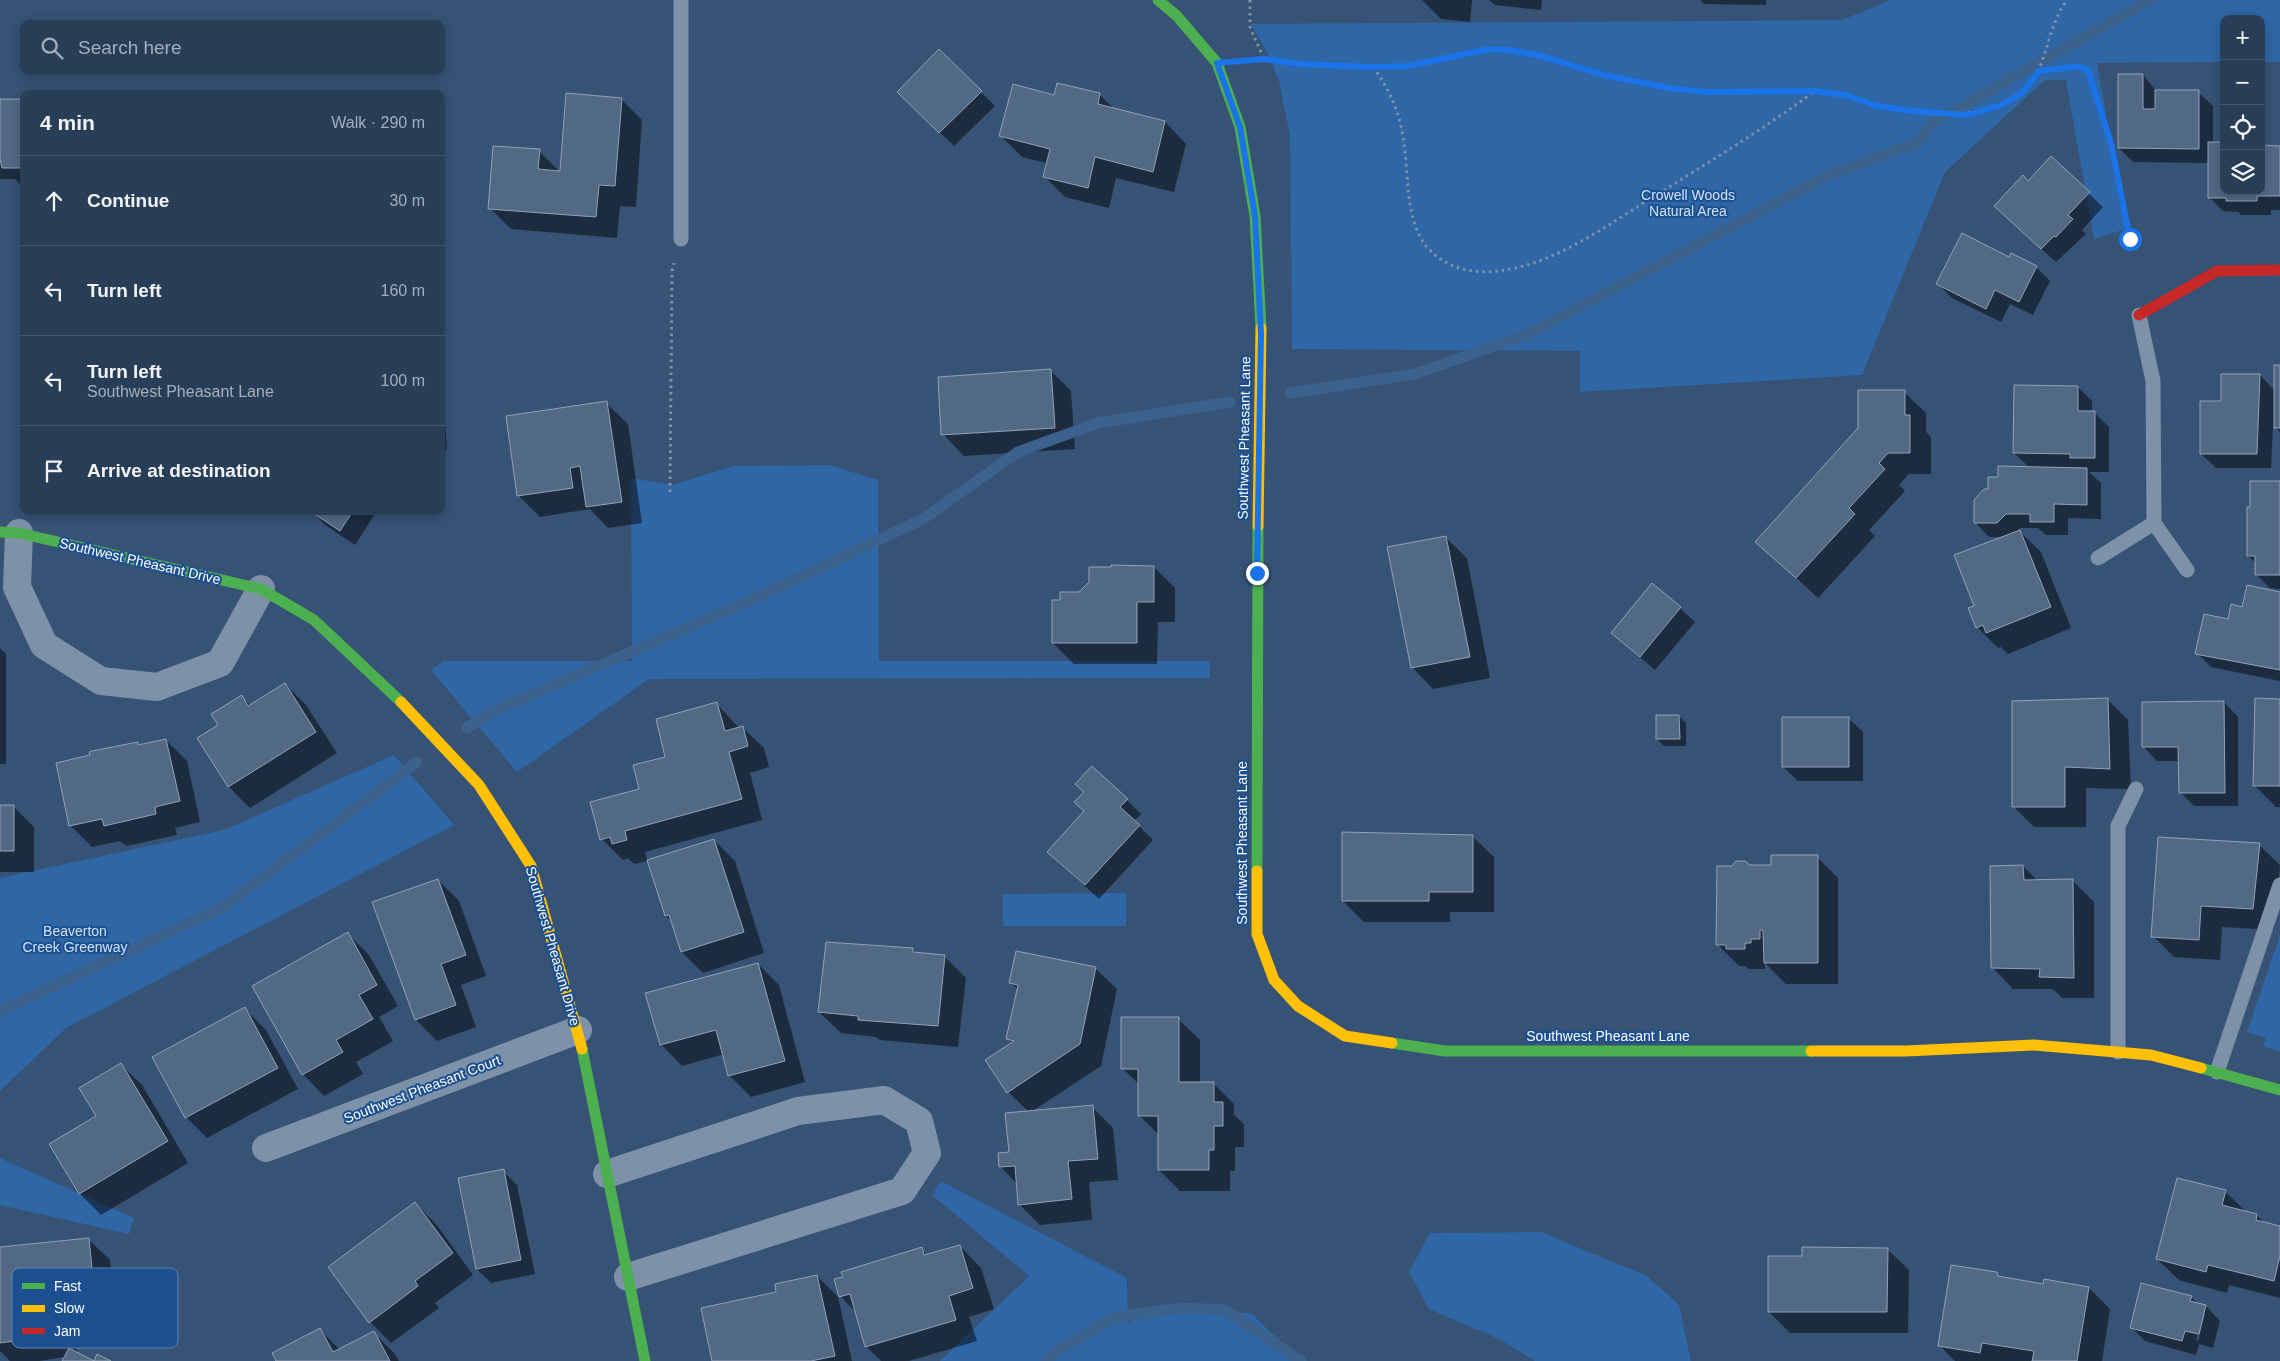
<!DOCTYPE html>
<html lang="en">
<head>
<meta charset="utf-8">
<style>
  :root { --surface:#283e57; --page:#344961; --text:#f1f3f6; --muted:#a5aeba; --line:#44576d }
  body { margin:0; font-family:Helvetica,sans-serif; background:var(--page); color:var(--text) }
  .controls { position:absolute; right:15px; top:15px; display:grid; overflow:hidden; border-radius:10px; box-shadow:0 2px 12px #0003 }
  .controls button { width:45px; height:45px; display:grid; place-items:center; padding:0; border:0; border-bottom:1px solid var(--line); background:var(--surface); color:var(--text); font:25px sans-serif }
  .stop { position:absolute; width:15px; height:15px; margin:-11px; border:4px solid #1a73e8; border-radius:50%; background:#fff }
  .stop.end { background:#1a73e8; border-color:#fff; box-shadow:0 1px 5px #0008 }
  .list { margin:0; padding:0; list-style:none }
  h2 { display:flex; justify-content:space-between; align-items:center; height:65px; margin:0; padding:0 20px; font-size:21px }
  h2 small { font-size:16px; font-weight:400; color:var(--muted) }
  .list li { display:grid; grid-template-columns:32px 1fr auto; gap:15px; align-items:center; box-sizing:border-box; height:90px; padding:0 20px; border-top:1px solid var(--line) }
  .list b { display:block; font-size:19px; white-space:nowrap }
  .list p { margin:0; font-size:16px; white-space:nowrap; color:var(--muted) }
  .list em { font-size:16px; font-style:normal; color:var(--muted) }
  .icon { flex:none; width:28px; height:28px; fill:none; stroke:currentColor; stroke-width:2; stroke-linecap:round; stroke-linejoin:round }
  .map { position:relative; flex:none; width:2280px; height:1361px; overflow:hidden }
  .search { position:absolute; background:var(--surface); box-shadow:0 2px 12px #0003; left:20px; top:20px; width:425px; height:55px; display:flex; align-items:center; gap:12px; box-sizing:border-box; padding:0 18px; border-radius:10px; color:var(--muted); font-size:19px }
  .panel { position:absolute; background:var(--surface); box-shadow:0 2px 12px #0003; left:20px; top:90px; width:425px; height:425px; border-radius:10px }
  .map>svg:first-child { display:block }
</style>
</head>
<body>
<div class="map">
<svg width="2280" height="1361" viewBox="0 0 2280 1361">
  <rect width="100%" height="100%" fill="#365274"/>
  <path fill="#2f66a5" d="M1891,0H2280V62H2261V19H2224V62L2097,63L2126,229L2094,239L2066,80H2045L1945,172L1862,375L1580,392V351L1292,349L1290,136L1279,81L1269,56L1251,24L1842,20Z
    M829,465L878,480L879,661H1210V678L649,679L517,772L431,670L443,661H632L631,478L672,485L734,466Z
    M394,755L454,825L66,1028L0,1091V878L224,830Z
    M1126,893V926H1003V894Z
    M2280,935V1052L2263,1046L2266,1038L2247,1032Z
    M0,1158L134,1218L129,1234L0,1205Z
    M941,1181L1127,1278L1128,1324L1138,1315L1171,1309L1193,1308L1252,1314L1301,1361H940L1029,1276L932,1195Z
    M1541,1232L1647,1276L1679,1305L1691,1361H1535L1499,1339L1429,1309L1409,1272L1430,1233Z"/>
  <path fill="#0007" fill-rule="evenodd" d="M1422,0H1472L1470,22L1441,19Z
    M1489,0H1542L1541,10L1495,5Z
    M1700,0H1766V5L1704,4Z
    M939,51L995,106L954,146L899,92Z
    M2143,75L2157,92H2198L2213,106V143L2224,144V191H2261V150L2280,147V210H2271V215H2241L2238,212L2223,211L2209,197V163L2133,162L2119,148Z
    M1100,95L1115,110L1165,122L1186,144L1174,192L1116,178L1109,208L1065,197L1044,176L1047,163L1022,157L1001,136L1055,96Z
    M621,99L642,120L636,207L620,206L617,238L511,229L490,208L539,151L561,173Z
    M0,100H24V188L15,179H0Z
    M2051,158L2103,207L2082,230L2086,234L2056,262L2010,220L2028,183Z
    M2009,258L2036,267L2050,281L2033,315L2010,304L2001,322L1952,298L1938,284Z
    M2280,366V432L2273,425L2271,468H2216L2201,454L2222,402L2260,375L2275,391Z
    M1050,370L1071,391L1075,449L964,456L943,434Z
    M2078,387L2092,401V413H2095L2109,427V472H2089L2101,483V519L2068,518V535H2046L2038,528H2020L2018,530L2041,552L2071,628L2008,654L2001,647L1998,648L1977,627L1976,607L2005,537H1989L1975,522L1989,490L1999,478L2030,468L2014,453Z
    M1904,392L1926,413V432L1931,437V474H1909L1899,485L1905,491L1869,530L1875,536L1818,598L1757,542Z
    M606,403L628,424L642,523L608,528L590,509L540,517L519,496L507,417Z
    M441,408L444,411L447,450H441Z
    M2280,482V589L2270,588L2256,574V563L2248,556Z
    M312,511H377L355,545L325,525Z
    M1445,537L1467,558L1490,678L1433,689L1412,667Z
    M1154,567L1175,588V622H1158L1157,664H1074L1053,643L1061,601Z
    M2280,593V681L2211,667L2197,653L2243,608Z
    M1680,608L1695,622L1655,670L1612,633Z
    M0,648L6,654V764H0Z
    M285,684L306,705L337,753L250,808L229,787L199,738L219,726L242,697L251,706Z
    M2107,699L2128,720L2131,789L2086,788V827H2034L2013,806Z
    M2280,700V807H2276L2255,786Z
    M2224,702L2238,717V806H2194L2180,792V761H2157L2143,746Z
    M717,704L739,728L742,727L764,748L769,767L750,773L762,820L645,852L647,861L714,840L735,861L764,953L703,973L682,952L673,922L666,916L648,861L634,864L628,858L623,860L602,839L667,757Z
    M1679,716L1686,723V746H1664L1657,739Z
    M1848,718L1863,732V781H1798L1783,767Z
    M166,740L187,761L200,822L175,828L177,835L126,846L120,841L92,847L71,826L57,764L137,743L140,745Z
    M1127,800L1141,814L1134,821L1153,840L1099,899L1063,866L1085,811Z
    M0,806H13L34,827V872H0Z
    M1472,836L1494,857V912H1450V922H1364L1343,901Z
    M2259,845L2280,865L2274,930L2222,927L2220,960L2174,957L2153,936Z
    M1817,857L1838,878V984H1786L1765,963V969H1749L1745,966H1739L1718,945L1749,866H1772Z
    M2023,866L2038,881H2073L2094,902V998H2062L2053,989H2013L1992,967Z
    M438,880L459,901L486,976L461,985L476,1027L437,1041L416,1020Z
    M347,933L369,955L398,1006L379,1017L393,1041L356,1062L363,1074L324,1096L303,1074Z
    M912,949L917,953L945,957L966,978L958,1047L880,1040L876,1037L841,1033L819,1012Z
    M758,964L779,985L805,1082L751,1097L730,1076L724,1054L682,1066L661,1044Z
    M1095,968L1117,989L1101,1066L1031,1112L1092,1107L1113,1128L1118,1180L1089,1182L1092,1220L1040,1225L1019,1204L1017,1184L1001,1167L1010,1153L1029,1112L1008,1092L1012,1043L1008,1039L1018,990L1011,983Z
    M245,1009L266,1030L298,1089L207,1138L186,1117Z
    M1178,1019L1200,1040V1083H1213L1234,1104V1115L1244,1124V1147H1235V1171H1230V1191H1180L1159,1170V1135L1140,1116V1085L1122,1068Z
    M120,1064L142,1085L188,1163L101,1215L80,1194L51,1144L97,1117Z
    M503,1171L517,1185L535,1274L491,1283L477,1269Z
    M2225,1191L2246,1212L2256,1215L2265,1223L2280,1227V1298L2229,1285L2227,1293L2179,1280L2157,1259Z
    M415,1203L436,1224L473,1275L435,1303L439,1308L391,1343L370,1322Z
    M88,1239L110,1260L116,1321L74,1326L77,1354L91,1361H63L65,1357L39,1361H10L0,1351V1248Z
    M960,1246L981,1268L994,1309L969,1317L977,1341L909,1361H881L866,1346L856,1312L840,1296L921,1249L928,1256Z
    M1887,1249L1909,1270L1908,1333H1790L1769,1312L1804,1258Z
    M1997,1273L2001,1278L2044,1285L2045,1281L2089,1288L2110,1309L2102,1361H1955L1939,1345Z
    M817,1276L838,1297L852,1361H713L777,1293Z
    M2191,1297L2198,1304L2206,1306L2220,1321L2213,1348L2199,1344L2196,1355L2145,1341L2131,1327ZM2203,1312L2205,1314L2198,1341L2196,1340Z
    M320,1330L340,1350L373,1332L394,1353L399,1361H278Z"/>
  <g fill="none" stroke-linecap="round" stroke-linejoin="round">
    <path stroke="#3b618d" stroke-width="11" d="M1290,393L1415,374L1528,334L1829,175L1919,142L1932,123L2150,0
      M467,728L492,712L749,601L923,519L1018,452L1098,423L1230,402
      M0,1011L223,907L417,762
      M1046,1361L1060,1349L1115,1317L1182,1308L1225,1310L1301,1361"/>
  </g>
  <path fill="#526984" stroke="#92a2b6" d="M939,49L982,91L939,133L897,92Z
    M2118,74H2143V109H2155V90H2199V149L2118,148Z
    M1057,83L1100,93L1098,104L1165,121L1153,172L1095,157L1088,188L1043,177L1050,149L999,136L1013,84L1054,95Z
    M566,93L622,98L615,186L599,185L596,217L488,209L493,146L540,149L538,169L560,171Z
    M0,99H24V168H2L0,159Z
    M2208,142H2223L2224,191H2261L2262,145L2280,146V196H2257V201H2226V198H2208Z
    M2051,156L2090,192L2068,215L2073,219L2056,237L2054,236L2041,249L1994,206L2023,175L2028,181Z
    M1962,233L2009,257L2011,253L2037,266L2019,302L1995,290L1986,309L1936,284Z
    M2274,365H2280V428H2274Z
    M1051,369L1055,428L941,435L938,377Z
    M2221,374H2260L2257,454H2200V401H2221Z
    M2014,385L2078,386V411H2095V458H2070V454L2013,453Z
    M1858,390H1905V415H1910V453H1888L1879,463L1885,469L1849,508L1855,514L1796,578L1755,542L1858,428Z
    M607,401L622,502L586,507L580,466L570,468L573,488L517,496L506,416Z
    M1998,466L2087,468V505L2054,504V522H2030V514H2006L1997,523H1974V500L1984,489H1988V477H1998Z
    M2250,481H2280V575H2255V556H2247V507H2250Z
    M310,511H353L340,531Z
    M2020,530L2051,607L1986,633L1983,625L1976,628L1968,608L1974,606L1954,555Z
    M1446,536L1470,657L1411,668L1387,547Z
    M1111,565L1154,566V602H1137V643H1052V600H1060V592H1079L1089,582V567H1111Z
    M1652,583L1681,607L1640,657L1611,633Z
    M2247,585L2280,592V670L2195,654L2204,614L2228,619L2231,604L2242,607Z
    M285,683L316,732L228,787L197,738L218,725L211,714L242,695L248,706Z
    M2108,698L2110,769L2065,767V807H2012V701Z
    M2255,698L2280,699V786H2253Z
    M2224,701L2225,793H2179L2178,747H2142V702Z
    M717,702L725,731L743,726L748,746L729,752L742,799L625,831L627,840L612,844L610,837L600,840L590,802L639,789L633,765L665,757L656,719Z
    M1656,715H1679L1680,739H1656Z
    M1782,717H1849V767H1782Z
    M166,739L180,801L155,807L156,814L104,826L102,819L69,826L56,763L90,755L89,752L92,751L138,742V745Z
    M1092,766L1128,799L1120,807L1140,825L1085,885L1047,852L1084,811L1074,802L1084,792L1075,784Z
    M0,805H14V851H0Z
    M1342,832L1473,835V892H1429V901H1342Z
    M2158,837L2260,843L2253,909L2201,906L2199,940L2151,937Z
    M714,839L744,932L681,952L669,915L665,916L647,860Z
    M1771,855H1818V963H1764L1763,930H1760V939H1751V943H1745V949H1726V945H1716L1717,866H1732L1736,861H1745L1750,865H1771Z
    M2023,865L2024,880L2073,879L2074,978L2039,977L2040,969L1991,968L1990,866Z
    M438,879L466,955L441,964L456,1005L415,1020L372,902Z
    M348,932L377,985L359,995L373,1019L336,1040L343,1052L302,1075L252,986Z
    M826,942L913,948V952L945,955L938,1026L858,1020V1016L818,1012Z
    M1016,951L1096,967L1080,1044L1007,1093L985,1060L1014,1041L1006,1039L1018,985L1009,983Z
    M758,963L785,1061L728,1076L716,1030L660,1045L645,993Z
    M245,1007L278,1068L185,1118L152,1057Z
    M1121,1017H1179V1082H1214V1102H1223V1126H1214V1150H1209V1170H1158V1116H1138V1069H1121Z
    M121,1063L168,1141L79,1194L49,1144L96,1116L79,1088Z
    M1093,1105L1098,1159L1068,1161L1072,1199L1018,1205L1015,1166L999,1167L998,1153L1009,1152L1005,1113Z
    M504,1169L521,1260L476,1269L458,1178Z
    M2177,1178L2226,1190L2222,1205L2257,1214L2256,1220L2280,1226V1256L2274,1281L2208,1265L2206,1272L2156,1259Z
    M415,1202L453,1253L415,1281L418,1286L369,1323L328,1267Z
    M89,1238L95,1300L53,1305L57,1335L0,1343V1247Z
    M960,1245L973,1288L949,1296L956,1320L865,1347L850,1294L839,1297L834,1279L843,1277L841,1272L922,1247L924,1255Z
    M1802,1247L1888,1248L1887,1312H1768V1256H1802Z
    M1951,1265L1997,1272L1998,1276L2043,1284L2044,1279L2089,1287L2077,1361H2032L2034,1351L1982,1343L1980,1353L1938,1346Z
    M817,1275L835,1356L811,1361H712L701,1308L776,1292L775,1284Z
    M2141,1283L2192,1296L2190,1301L2206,1305L2199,1334L2185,1331L2182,1341L2130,1328Z
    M320,1328L333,1352L374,1331L390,1361H276L272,1353Z
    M69,1348L94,1361L97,1354L111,1361H62Z"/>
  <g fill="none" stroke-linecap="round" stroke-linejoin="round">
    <path stroke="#7d92a8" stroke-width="3" stroke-dasharray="2.5 4" stroke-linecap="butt" d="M1250,0V27L1264,59
      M1250,60C1267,59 1282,62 1299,64C1334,67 1371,69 1406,66C1441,63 1473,47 1508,49C1540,52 1572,66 1603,74C1624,80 1647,85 1668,88C1726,97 1785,85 1843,94C1854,96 1865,103 1877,105C1913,115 1965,119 2000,105C2052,85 2040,37 2067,0
      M1373,67C1390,90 1401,115 1404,144C1409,177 1405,218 1426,246C1446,270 1476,275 1505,270C1557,262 1606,226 1650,199C1706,164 1762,130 1815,91
      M2040,70H2061L2075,65L2088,71L2111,143L2130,239
      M670,492L672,271L674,263"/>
    <path stroke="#7d92a8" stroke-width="15" d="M681,0V239
      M2154,523L2187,570
      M2098,558L2154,523L2153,381L2139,315
      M2118,1052V826L2136,789
      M2217,1072L2280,885"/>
    <path stroke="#7d92a8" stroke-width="28" d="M19,533L17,587L44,645L101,681L157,687L220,663L261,589
      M266,1148L578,1030
      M607,1174L798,1111L884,1100L919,1121L927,1153L902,1191L628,1277"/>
    <path stroke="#4caf50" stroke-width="11" d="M1158,0L1177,16L1217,63L1240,127L1255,216L1261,328
      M0,532L19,533L261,589L314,620L401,702
      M1257,871L1258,526
      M1392,1043L1445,1051H1811
      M582,1049L645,1361
      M2201,1068L2280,1090"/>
    <path stroke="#ffc107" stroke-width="11" d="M1258,526L1261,328
      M401,702L479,785L531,866L582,1049
      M1257,871V934L1274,980L1298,1006L1345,1036L1392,1043
      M1811,1051H1906L2034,1045L2151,1055L2201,1068"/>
    <path stroke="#c62828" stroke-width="11" d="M2139,315L2217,271L2280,270"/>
  </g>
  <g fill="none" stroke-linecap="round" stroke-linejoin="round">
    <path stroke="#1a73e8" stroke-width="6" d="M1257,573L1261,334L1255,216L1240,127L1217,63L1264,59L1300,64L1373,67L1408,66L1489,49L1510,50L1541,56L1604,75L1669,88L1707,92L1815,91L1845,95L1877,106L1912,111L1968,115L2001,105L2022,93L2040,70C2057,72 2074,61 2088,71L2111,143L2130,239"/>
  </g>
  <g text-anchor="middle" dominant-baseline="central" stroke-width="4" stroke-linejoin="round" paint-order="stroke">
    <g font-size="14" fill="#cfe3fa" stroke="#1b4f8f">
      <text x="1688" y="195">Crowell Woods<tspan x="1688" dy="16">Natural Area</tspan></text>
      <text x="75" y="931">Beaverton<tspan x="75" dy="16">Creek Greenway</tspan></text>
    </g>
    <g font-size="14" fill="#fff" stroke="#1b4f8f">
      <text transform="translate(1244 438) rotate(-89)">Southwest Pheasant Lane</text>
      <text transform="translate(140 561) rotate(13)">Southwest Pheasant Drive</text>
      <text transform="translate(1242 843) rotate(-90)">Southwest Pheasant Lane</text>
      <text transform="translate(553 946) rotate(74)">Southwest Pheasant Drive</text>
      <text x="1608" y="1036">Southwest Pheasant Lane</text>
      <text transform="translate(422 1089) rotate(-21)">Southwest Pheasant Court</text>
    </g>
  </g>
  <rect x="12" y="1268" width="166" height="80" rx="8" fill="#1b4f8f" stroke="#5f84b1" stroke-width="1"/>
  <rect x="22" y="1283" width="23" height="6" fill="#4caf50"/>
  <rect x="22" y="1305" width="23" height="7" fill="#ffc107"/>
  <rect x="22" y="1328" width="23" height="6" fill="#c62828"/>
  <g font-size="14" fill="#fff">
    <text x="54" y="1291">Fast</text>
    <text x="54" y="1313">Slow</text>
    <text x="54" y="1336">Jam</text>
  </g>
</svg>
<div class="controls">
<button>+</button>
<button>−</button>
<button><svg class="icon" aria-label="locate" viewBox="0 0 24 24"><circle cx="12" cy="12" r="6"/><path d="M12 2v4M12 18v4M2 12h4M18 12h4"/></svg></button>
<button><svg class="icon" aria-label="layers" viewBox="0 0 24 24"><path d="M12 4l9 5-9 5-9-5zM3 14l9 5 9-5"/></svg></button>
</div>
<div class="stop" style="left:2130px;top:239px"></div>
<div class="stop end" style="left:1257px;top:573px"></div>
<div class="search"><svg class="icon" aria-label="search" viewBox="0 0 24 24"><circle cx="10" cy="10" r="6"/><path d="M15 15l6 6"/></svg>Search here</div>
<section class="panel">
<h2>4 min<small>Walk · 290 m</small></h2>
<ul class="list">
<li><svg class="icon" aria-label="ahead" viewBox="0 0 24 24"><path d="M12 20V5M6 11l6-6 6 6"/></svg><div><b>Continue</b></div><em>30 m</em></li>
<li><svg class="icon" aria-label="left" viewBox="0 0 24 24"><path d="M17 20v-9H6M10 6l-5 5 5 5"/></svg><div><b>Turn left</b></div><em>160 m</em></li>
<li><svg class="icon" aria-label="left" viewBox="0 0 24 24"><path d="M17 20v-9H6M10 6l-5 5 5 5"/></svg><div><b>Turn left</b><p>Southwest Pheasant Lane</p></div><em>100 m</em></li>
<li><svg class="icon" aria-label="arrive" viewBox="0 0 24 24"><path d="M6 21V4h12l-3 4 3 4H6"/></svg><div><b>Arrive at destination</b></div></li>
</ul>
</section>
</div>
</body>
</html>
